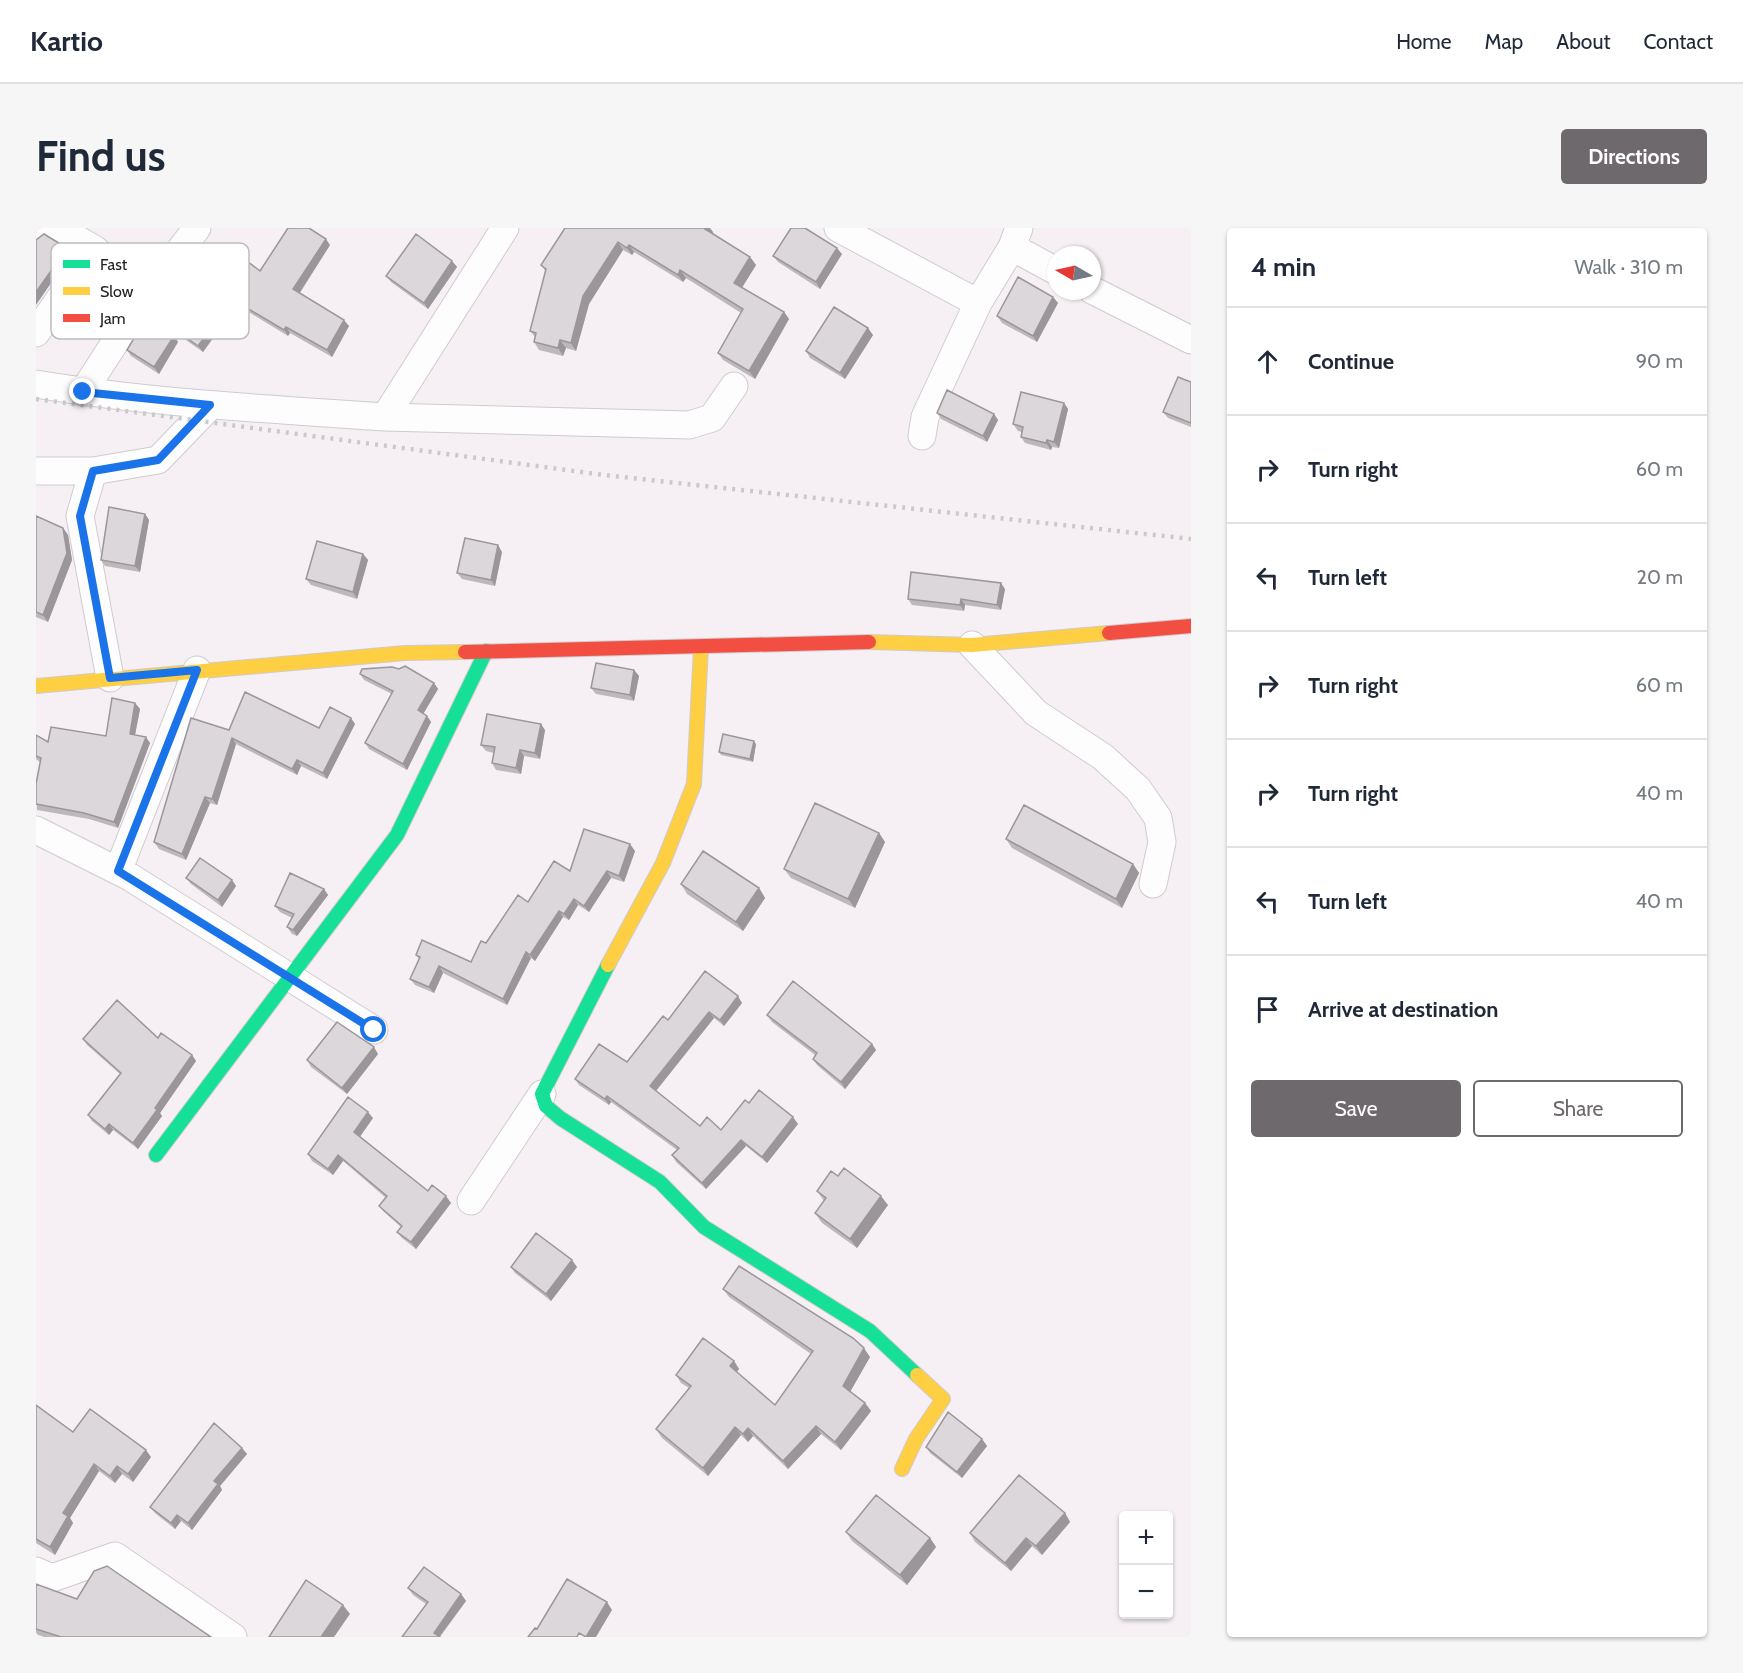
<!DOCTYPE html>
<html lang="en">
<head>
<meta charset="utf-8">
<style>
  :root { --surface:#fff; --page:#f6f6f7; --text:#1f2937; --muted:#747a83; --line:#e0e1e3; --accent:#6e696c }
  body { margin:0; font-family:Cabin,sans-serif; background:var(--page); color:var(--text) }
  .controls { position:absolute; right:18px; bottom:18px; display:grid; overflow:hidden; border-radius:6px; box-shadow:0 2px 4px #0004 }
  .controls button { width:54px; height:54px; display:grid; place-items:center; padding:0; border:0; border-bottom:2px solid var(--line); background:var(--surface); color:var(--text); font:30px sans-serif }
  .compass { position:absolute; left:1011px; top:18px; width:54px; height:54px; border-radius:50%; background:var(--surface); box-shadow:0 2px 4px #0004; rotate:279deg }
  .stop { position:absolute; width:18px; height:18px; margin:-14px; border:4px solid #1a73e8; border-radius:50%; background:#fff }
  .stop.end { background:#1a73e8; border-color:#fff; box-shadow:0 2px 6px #0008 }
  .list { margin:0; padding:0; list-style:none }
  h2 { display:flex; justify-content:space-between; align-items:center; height:78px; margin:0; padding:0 24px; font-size:26px }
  h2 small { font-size:20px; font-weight:400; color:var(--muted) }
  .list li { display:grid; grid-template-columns:39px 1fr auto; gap:18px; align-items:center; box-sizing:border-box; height:108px; padding:0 24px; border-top:2px solid var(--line) }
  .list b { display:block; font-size:22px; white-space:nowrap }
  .list em { font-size:20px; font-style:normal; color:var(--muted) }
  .actions { display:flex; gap:12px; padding:18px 24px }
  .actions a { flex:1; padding:14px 0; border:2px solid var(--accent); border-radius:6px; text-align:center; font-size:21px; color:var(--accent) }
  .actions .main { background:var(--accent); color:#fff }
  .icon { flex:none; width:33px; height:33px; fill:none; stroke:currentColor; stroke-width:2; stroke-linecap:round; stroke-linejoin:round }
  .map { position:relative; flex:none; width:1155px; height:1409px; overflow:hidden; border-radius:6px }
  header { display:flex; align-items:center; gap:36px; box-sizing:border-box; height:84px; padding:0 30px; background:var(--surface); border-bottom:2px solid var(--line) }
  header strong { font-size:28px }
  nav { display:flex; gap:33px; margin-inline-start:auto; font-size:21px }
  .intro { display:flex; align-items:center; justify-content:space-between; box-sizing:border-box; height:144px; padding:0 36px }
  h1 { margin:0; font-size:42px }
  .button { padding:15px 27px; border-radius:6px; background:var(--accent); color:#fff; font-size:21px; font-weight:700 }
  main { display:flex; gap:36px; padding:0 36px }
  aside { flex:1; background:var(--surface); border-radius:6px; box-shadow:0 2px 4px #0004 }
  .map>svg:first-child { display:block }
</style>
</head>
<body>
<header>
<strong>Kartio</strong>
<nav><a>Home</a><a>Map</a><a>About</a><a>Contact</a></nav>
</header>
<div class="intro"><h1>Find us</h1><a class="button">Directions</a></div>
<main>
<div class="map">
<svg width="1155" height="1409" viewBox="0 0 1155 1409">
  <rect width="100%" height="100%" fill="#f6f0f4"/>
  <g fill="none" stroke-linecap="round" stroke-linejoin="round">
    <defs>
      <path id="street" d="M22,0L58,21L111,65
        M802,0L942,75
        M0,2L2,0
        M976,19L1020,43
        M1056,62L1155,112
        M0,105L58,21
        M0,156C115,175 233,181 349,189L469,0
        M47,164L111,65L161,0
        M349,189L653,197L676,190L698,158
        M886,208L889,189L942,75L976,19L983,0
        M0,243H57L122,232L175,177
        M57,243L44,288L74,450
        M936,417L1000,485L1067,529L1102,561L1122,590L1126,614L1117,656
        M0,602L94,649L338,802
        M82,643L161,442
        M435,973L506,866
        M0,1343L16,1350L79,1328L197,1409"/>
      <path id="fast" d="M572,737L506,866L510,878L524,890L624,954L668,999L834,1103L881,1147
        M120,927L361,607L450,423"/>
      <path id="slow" d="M833,414L936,417L1073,405
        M0,458L369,425L429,424
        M572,737L627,635L658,556L665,419
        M866,1241L880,1211L907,1171L881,1147"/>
      <path id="jam" d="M1073,405L1155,398
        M429,424L833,414"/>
    </defs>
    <use href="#street" stroke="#cfcbce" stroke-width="29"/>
    <use href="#fast" stroke="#cfcbce" stroke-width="16"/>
    <use href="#slow" stroke="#cfcbce" stroke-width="16"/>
    <use href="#jam" stroke="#cfcbce" stroke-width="16"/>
    <use href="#street" stroke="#fefdfd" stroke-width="27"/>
    <use href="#fast" stroke="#16e098" stroke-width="14"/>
    <use href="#slow" stroke="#ffcf43" stroke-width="14"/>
    <use href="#jam" stroke="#f24e42" stroke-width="14"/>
    <path stroke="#cac9ca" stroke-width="4.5" stroke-dasharray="3 6" stroke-linecap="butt" d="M0,171L568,247L1155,311"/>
  </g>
  <path fill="#bdb9bb" d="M529,0L677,4V5L714,29L720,37L706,59L748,84L753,91L719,151L687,132L682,125L705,85L650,50L647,54L598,24L596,27L587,22L553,76L540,123L530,120L527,128L503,122L498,114L499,109L494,103L510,44L505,37Z
    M294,17L264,65L313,98L296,129L254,105L252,108L201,77L167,124L134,101L130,95L224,43Z
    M806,26L784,61L742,34L737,28Z
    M416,33L421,39L392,81L355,54L350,48Z
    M64,48L83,74L51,98L32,73Z
    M1017,69L1022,75L1001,114L966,95L961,88Z
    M837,107L809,151L774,130L770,123Z
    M138,108L142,114L123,146L95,128L91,122Z
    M1155,154V199L1132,190L1127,184Z
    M1028,175L1032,181L1023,220L1016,219L1015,222L989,215L985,209L986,204L982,203L977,196Z
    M901,185L958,186L962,192L951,214L905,191Z
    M109,286L113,292L104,344L69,338L65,332Z
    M0,288L27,300L32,307L36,332L12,394L0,389Z
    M466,324L459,358L426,351L421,345Z
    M327,326L332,332L321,371L275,357L270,351Z
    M969,361L965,382L929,377L928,383L876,377L872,371Z
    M598,442L603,448L598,473L560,466L555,460Z
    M324,446L398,455L402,461L387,486L391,488L395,494L371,542L333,521L329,515L356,466L328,452Z
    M99,475L104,481L99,507L114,515L82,600L53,591L1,582L0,556L4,534L0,531V507L12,514L70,508Z
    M319,496L291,551L265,538L261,547L200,516L181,577L174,575L150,632L123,621L118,614L193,502L283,500Z
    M509,502L504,531L488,528L485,546L460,542L456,535L458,525L450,523L445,517Z
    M720,516L717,534L685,527L683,524Z
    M843,605L849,614L819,680L755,650L748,641Z
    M970,611L1097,636L1103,645L1086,680L976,620Z
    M599,623L588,654L575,650L553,684L542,677L533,692L527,689L499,733L495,730L471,777L407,745L398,765L379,757L374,751L383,731L380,727L435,734L450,715L492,674L534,643Z
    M150,650L196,652L200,658L186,679L155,656Z
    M645,656L723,660L729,670L707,703L651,666Z
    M288,661L292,667L261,708L256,706L251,699L256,690L244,684L239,678Z
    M706,775L688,798L678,790L620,863L664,898L685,902L713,875L762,896L731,935L710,918L670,961L640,934L636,927L641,922L575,874L573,877L543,857L539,851L591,834L632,792Z
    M731,787L836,816L840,822L809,861L781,837L777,831L779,827L736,794Z
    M122,810L156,827L160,833L124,885L126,888L102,921L77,902L73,907L56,893L52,887L84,846L51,817L47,811Z
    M342,826L311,866L275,839L271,832Z
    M337,890L324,908L392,963L415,975L380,1021L366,1010L361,1004L365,999L348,984L343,978L350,970L307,933L297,947L276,933L272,926Z
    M802,948L852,977L821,1020L786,995L779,985L788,973L781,963Z
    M475,1039H541L515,1073L479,1045Z
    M687,1061L834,1129L814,1163L829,1175L835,1183L805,1222L785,1206L752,1241L717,1208L712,1214L705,1207L672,1248L626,1210L620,1201L653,1160L645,1155L640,1147L698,1133L703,1141L701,1144L739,1177L775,1126L693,1069Z
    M0,1177L37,1204L115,1229L97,1254L86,1246L79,1255L63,1243L34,1290L37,1295L19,1327L0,1315Z
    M946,1211L951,1218L926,1250L894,1225L890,1219Z
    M206,1220L211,1226L184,1258L186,1262L156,1302L145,1293L139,1301L119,1285L114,1279Z
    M1029,1285L1034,1294L1006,1327L996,1318L975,1343L939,1314L934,1305Z
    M810,1304L894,1310L900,1319L871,1357L816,1313Z
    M0,1356L41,1371L175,1409H8L0,1406Z
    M372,1360L425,1366L430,1373L404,1409L390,1376L377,1367Z"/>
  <path fill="#9a9699" d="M670,0H674L677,4L675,9L669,1Z
    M290,11L294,17L262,67L257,61Z
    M582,14L587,22L553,76L540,123L535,115L547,68Z
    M593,17L598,24L596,27L591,20Z
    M31,20L35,26L0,77V64Z
    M801,20L806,26L784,61L780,54Z
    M714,29L720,37L704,63L698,55Z
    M416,33L421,39L392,81L388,75Z
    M644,42L650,50L647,54L642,47Z
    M1017,69L1022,75L1001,114L997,108Z
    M196,71L201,77L167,124L162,118Z
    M748,84L753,91L719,151L713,143Z
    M308,92L313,98L296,129L291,122Z
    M250,99L254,105L252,108L248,102Z
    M832,100L837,107L809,151L804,145Z
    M138,108L142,114L123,146L118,139Z
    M524,112L530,120L527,128L522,120Z
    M1028,175L1032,181L1023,220L1018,214Z
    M958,186L962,192L951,214L947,208Z
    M1011,212L1016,219L1015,222L1010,215Z
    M109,286L113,292L104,344L99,338Z
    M27,300L32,307L36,332L12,394L7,387Z
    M462,317L466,324L459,358L455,352Z
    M327,326L332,332L321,371L317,364Z
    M965,355L969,361L965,382L961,377Z
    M925,371L929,377L928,383L924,377Z
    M598,442L603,448L598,473L594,467Z
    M398,455L402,461L386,488L382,482Z
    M99,475L104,481L98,512L94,506Z
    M391,488L395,494L371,542L367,536Z
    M315,490L319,496L291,551L287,545Z
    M505,496L509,502L504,531L499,525Z
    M110,509L114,515L82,600L78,594Z
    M196,510L200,516L181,577L176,571Z
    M718,513L720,516L717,534L714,531Z
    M484,522L488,528L485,546L480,540Z
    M261,532L265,538L261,547L256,541Z
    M169,569L174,575L150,632L146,626Z
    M843,605L849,614L819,680L812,671Z
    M594,616L599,623L588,654L583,648Z
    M1097,636L1103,645L1086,680L1080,671Z
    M571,643L575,650L553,684L548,678Z
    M196,652L200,658L186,679L182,672Z
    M723,660L729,670L707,703L700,694Z
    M288,661L292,667L261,708L257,702Z
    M538,671L542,677L533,692L528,686Z
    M523,683L527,689L499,733L494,727Z
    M490,724L495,730L471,777L467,771Z
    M403,738L407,745L398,765L393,759Z
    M702,768L706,775L688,798L684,792Z
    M673,784L678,790L619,864L614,858Z
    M836,816L840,822L809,861L805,854Z
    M338,819L342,826L311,866L306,860Z
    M156,827L160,833L124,885L126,888L102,921L97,915L119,880Z
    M571,868L575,874L573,877L569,871Z
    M332,884L337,890L323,910L318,904Z
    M757,889L762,896L731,935L726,929Z
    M73,896L77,902L73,907L69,901Z
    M705,912L710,918L670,961L666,955Z
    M302,927L307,933L297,947L292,941Z
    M410,968L415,975L380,1021L375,1014Z
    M845,968L852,977L821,1020L814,1011Z
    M536,1032L541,1039L515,1073L510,1066Z
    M828,1120L834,1129L813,1166L807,1158Z
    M698,1133L703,1141L699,1146L694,1138Z
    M829,1175L835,1183L805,1222L799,1214Z
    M780,1198L785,1206L752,1241L747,1233Z
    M699,1199L705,1207L672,1248L667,1240Z
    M712,1200L717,1208L712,1214L707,1206Z
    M946,1211L951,1218L926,1250L921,1244Z
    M206,1220L211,1226L184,1258L186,1262L156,1302L152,1295L178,1253Z
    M110,1222L115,1229L97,1254L92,1246Z
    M58,1236L63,1243L34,1290L37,1295L19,1327L14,1319L27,1285Z
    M81,1238L86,1246L79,1255L74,1248Z
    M1029,1285L1034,1294L1006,1327L1000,1318Z
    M141,1287L145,1293L139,1301L135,1295Z
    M894,1310L900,1319L871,1357L864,1347Z
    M990,1310L996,1318L975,1343L969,1335Z
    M425,1366L430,1373L403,1409L398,1405Z
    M571,1374L576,1382L560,1409H550Z
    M307,1377L314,1386L298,1409H285Z"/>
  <path fill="#dcd7da" stroke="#9a9699" stroke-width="1.5" d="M252,0H273L290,11L257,61L308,92L291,122L250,99L248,102L196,71L162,118L130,95L190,17L224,43Z
    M529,0H670L669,1L714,29L698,55L748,84L713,143L682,125L707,81L644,42L642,47L593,17L591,20L582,14L547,68L535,115L524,112L522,120L498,114L500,105L494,103L510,41L505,37Z
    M755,0H769L801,20L780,54L737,28Z
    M8,6L31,20L0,64V12Z
    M380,6L416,33L388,75L350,48Z
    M982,49L1017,69L997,108L961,88Z
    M798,79L832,100L804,145L770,123Z
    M110,90L138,108L118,139L91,122Z
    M1142,149L1155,154V195L1127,184Z
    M911,162L958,186L947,208L901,185Z
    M985,164L1028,175L1018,214L1011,212L1010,215L985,209L987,199L977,196Z
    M73,279L109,286L99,338L65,332Z
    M0,288L27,300L31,325L7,387L0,384Z
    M429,310L462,317L455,352L421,345Z
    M281,313L327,326L317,364L270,351Z
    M875,344L965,355L961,377L925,371L924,377L872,371Z
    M560,435L598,442L594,467L555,460Z
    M369,438L398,455L382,482L391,488L367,536L329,515L357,463L324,446L326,441L356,439L363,441Z
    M209,464L283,500L294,479L315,490L287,545L261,532L256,541L196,510L176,571L169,569L146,626L118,614L155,490L193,502Z
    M76,470L99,475L94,506L110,509L78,594L48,585L0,576V556L5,530L0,528V507L12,514L15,499L70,508Z
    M451,486L505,496L499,525L484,522L480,540L456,535L459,519L445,517Z
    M687,506L718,513L714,531L683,524Z
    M779,575L843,605L812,671L748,641Z
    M988,577L1097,636L1080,671L970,611Z
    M548,601L594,616L583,648L571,643L548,678L538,671L528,686L523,683L494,727L490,724L467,771L403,738L393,759L374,751L384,729L380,727L386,712L435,734L445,713L450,715L482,667L492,674L518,633L534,643Z
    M667,623L723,660L700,694L645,656Z
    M164,630L196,652L182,672L150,650Z
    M254,645L288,661L257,702L251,699L258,686L239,678Z
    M669,743L702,768L684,792L673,784L614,858L664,898L671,889L685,902L709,872L713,875L723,862L757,889L726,929L705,912L666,955L636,927L643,920L571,868L569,871L539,851L563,816L591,834L627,788L632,792Z
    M757,753L836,816L805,854L777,831L781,825L731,787Z
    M81,772L122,810L125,805L156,827L119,880L121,882L97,915L73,896L69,901L52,887L85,845L47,811Z
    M301,794L338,819L306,860L271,832Z
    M312,869L332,884L318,904L392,963L396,957L410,968L375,1014L361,1004L366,998L343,978L351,968L302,927L292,941L272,926Z
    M808,940L845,968L814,1011L779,985L790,970L781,963L795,943L802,948Z
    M500,1005L536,1032L510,1066L475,1039Z
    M703,1038L817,1110L828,1120L807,1158L829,1175L799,1214L780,1198L747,1233L712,1200L707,1206L699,1199L667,1240L620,1201L655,1158L640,1147L667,1110L698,1133L694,1138L739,1177L777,1123L687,1061Z
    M0,1177L37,1204L54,1181L110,1222L92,1246L81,1238L74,1248L58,1236L27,1285L32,1288L14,1319L0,1311Z
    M912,1184L946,1211L921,1244L890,1219Z
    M178,1195L206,1220L178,1253L182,1256L152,1295L141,1287L135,1295L114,1279Z
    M983,1247L1029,1285L1000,1318L990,1310L969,1335L934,1305Z
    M840,1267L894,1310L864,1347L810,1304Z
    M71,1338L175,1409H25L0,1401V1356L41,1371L58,1343Z
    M388,1339L425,1366L398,1405L404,1409H366L392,1374L372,1360Z
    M531,1351L571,1374L550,1409L543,1405L541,1409H492L499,1400L501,1401Z
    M270,1352L307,1377L285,1409H233Z"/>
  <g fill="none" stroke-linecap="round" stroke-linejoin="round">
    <path stroke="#1a73e8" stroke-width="8" d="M47,164L174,177L122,232L57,243L44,288L74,450L161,442L82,643L338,802"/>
  </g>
  <rect x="15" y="15" width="198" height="96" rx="9" fill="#fff" stroke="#bdbcbd" stroke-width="1.5"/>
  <rect x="27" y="32" width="27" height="8" fill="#16e098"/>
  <rect x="27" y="59" width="27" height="8" fill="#ffcf43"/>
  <rect x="27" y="86" width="27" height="8" fill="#f24e42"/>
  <g font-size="16" fill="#242023">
    <text x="64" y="42">Fast</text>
    <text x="64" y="69">Slow</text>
    <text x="64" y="96">Jam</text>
  </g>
</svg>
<div class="controls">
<button>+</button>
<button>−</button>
</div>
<svg class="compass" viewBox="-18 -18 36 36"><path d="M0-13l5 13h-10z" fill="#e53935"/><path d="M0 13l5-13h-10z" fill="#747a83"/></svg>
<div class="stop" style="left:338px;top:802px"></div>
<div class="stop end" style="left:47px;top:164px"></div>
</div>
<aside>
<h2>4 min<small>Walk · 310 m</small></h2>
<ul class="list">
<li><svg class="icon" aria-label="ahead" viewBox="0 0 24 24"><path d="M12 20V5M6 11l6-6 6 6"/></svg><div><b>Continue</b></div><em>90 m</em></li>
<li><svg class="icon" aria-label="right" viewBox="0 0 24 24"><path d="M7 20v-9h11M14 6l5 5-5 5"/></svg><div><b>Turn right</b></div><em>60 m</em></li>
<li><svg class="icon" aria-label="left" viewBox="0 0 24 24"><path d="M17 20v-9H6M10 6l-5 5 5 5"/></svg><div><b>Turn left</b></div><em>20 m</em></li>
<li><svg class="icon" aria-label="right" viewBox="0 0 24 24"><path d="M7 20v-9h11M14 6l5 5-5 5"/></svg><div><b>Turn right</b></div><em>60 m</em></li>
<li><svg class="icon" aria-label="right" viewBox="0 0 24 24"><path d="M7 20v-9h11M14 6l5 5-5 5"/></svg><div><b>Turn right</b></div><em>40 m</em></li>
<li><svg class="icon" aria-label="left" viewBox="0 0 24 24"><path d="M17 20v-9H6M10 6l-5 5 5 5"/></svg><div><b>Turn left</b></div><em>40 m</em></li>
<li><svg class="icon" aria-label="arrive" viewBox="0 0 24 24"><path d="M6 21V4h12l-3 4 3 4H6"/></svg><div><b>Arrive at destination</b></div></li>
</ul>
<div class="actions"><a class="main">Save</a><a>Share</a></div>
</aside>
</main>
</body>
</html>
